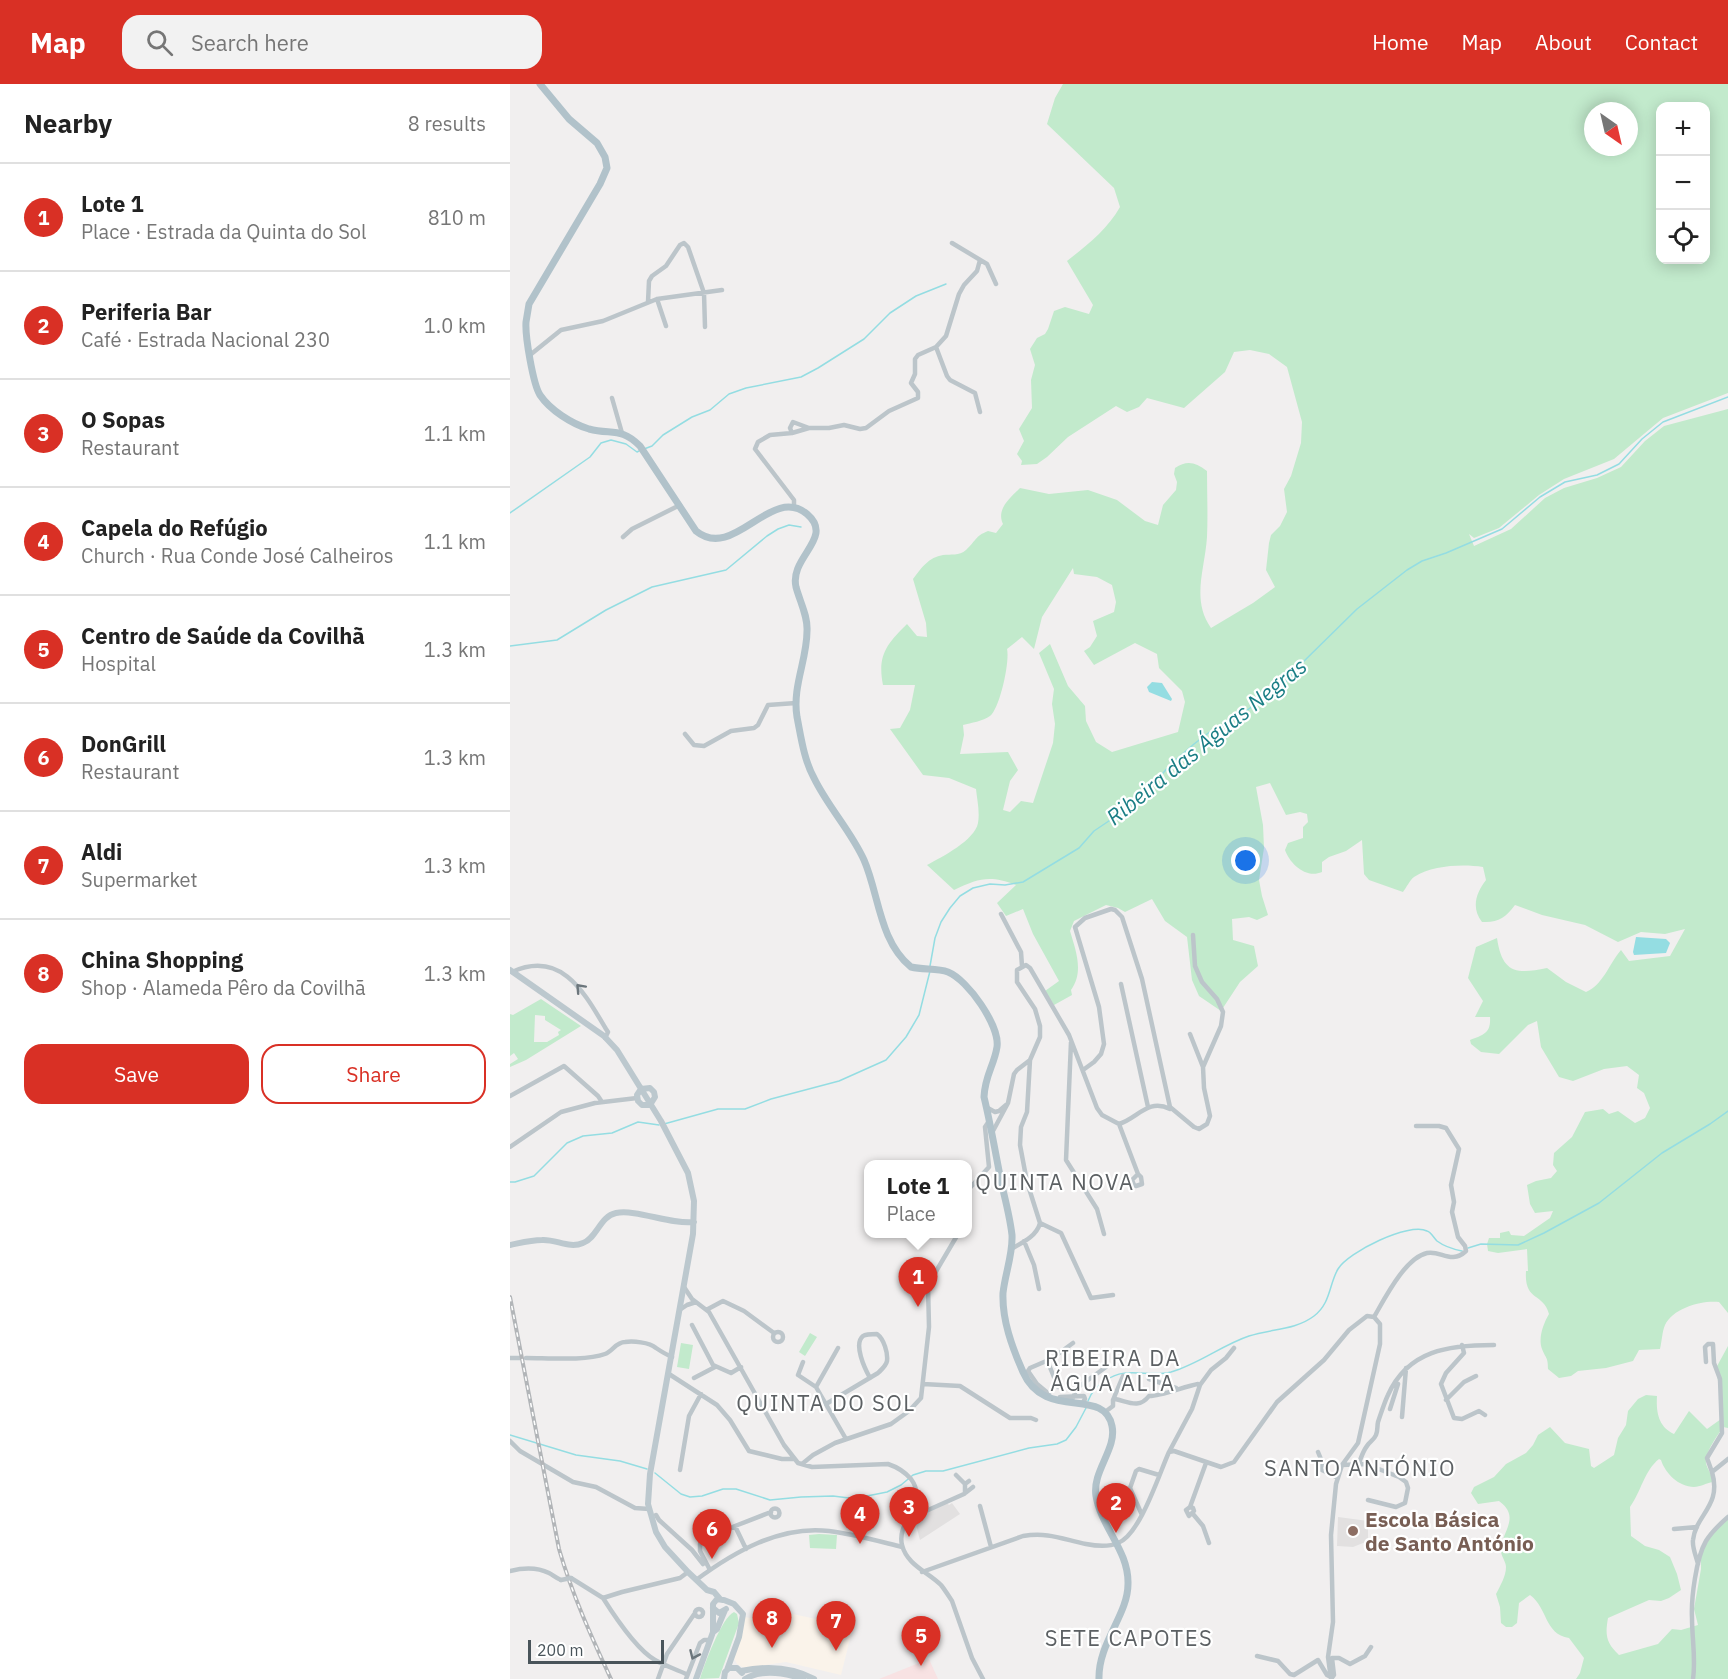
<!DOCTYPE html>
<html lang="en">
<head>
<meta charset="utf-8">
<style>
  :root { --surface:#fff; --page:#f2f2f2; --text:#222; --muted:#767676; --line:#e0e0e0; --accent:#d93025 }
  body { margin:0; font-family:"IBM Plex Sans",sans-serif; background:var(--page); color:var(--text) }
  .controls { position:absolute; right:18px; top:18px; display:grid; overflow:hidden; border-radius:12px; box-shadow:0 3px 15px #0003 }
  .controls button { width:54px; height:54px; display:grid; place-items:center; padding:0; border:0; border-bottom:2px solid var(--line); background:var(--surface); color:var(--text); font:30px sans-serif }
  .compass { position:absolute; left:1074px; top:18px; width:54px; height:54px; border-radius:50%; background:var(--surface); box-shadow:0 3px 15px #0003; rotate:146deg }
  .scale { position:absolute; left:18px; bottom:15px; width:136px; box-sizing:border-box; padding-left:6px; border:3px solid #49545a; border-top:0; font-size:16px; line-height:21px; white-space:nowrap; color:#49545a; -webkit-text-stroke:4px #fff; paint-order:stroke }
  .you { position:absolute; left:736px; top:777px; width:21px; height:21px; margin:-15px; border:4px solid #fff; border-radius:50%; background:#1a73e8; box-shadow:0 0 0 9px #1a73e833 }
  .badge { display:grid; place-items:center; width:39px; height:39px; border-radius:50%; background:var(--accent); color:#fff; font-size:20px; font-weight:700 }
  .pin { position:absolute; translate:-50% -50px; filter:drop-shadow(0 2px 3px #0008) }
  .pin::after { content:''; position:absolute; top:32px; width:21px; height:18px; background:inherit; clip-path:polygon(0 0,100% 0,50% 100%) }
  .popup { position:absolute; left:354px; top:1076px; width:108px; height:78px; box-sizing:border-box; display:grid; place-content:center; border-radius:12px; background:var(--surface); filter:drop-shadow(0 2px 4px #0005); font-size:20px; white-space:nowrap; color:var(--muted) }
  .popup b { font-size:22px; color:var(--text) }
  .popup::after { content:''; position:absolute; left:50%; top:100%; margin-left:-12px; border:12px solid transparent; border-top-color:var(--surface) }
  .list { margin:0; padding:0; list-style:none }
  h2 { display:flex; justify-content:space-between; align-items:center; height:78px; margin:0; padding:0 24px; font-size:26px }
  h2 small { font-size:20px; font-weight:400; color:var(--muted) }
  .list li { display:grid; grid-template-columns:39px 1fr auto; gap:18px; align-items:center; box-sizing:border-box; height:108px; padding:0 24px; border-top:2px solid var(--line) }
  .list b { display:block; font-size:22px; white-space:nowrap }
  .list p { margin:0; font-size:20px; white-space:nowrap; color:var(--muted) }
  .list em { font-size:20px; font-style:normal; color:var(--muted) }
  .actions { display:flex; gap:12px; padding:18px 24px }
  .actions a { flex:1; padding:14px 0; border:2px solid var(--accent); border-radius:18px; text-align:center; font-size:21px; color:var(--accent) }
  .actions .main { background:var(--accent); color:#fff }
  .icon { flex:none; width:33px; height:33px; fill:none; stroke:currentColor; stroke-width:2; stroke-linecap:round; stroke-linejoin:round }
  .map { position:relative; flex:none; width:1218px; height:1595px; overflow:hidden }
  header { display:flex; align-items:center; gap:36px; box-sizing:border-box; height:84px; padding:0 30px; background:var(--accent); color:#fff }
  header strong { font-size:28px }
  nav { display:flex; gap:33px; margin-inline-start:auto; font-size:21px }
  .search { width:420px; height:54px; background:var(--page); display:flex; align-items:center; gap:15px; box-sizing:border-box; padding:0 21px; border-radius:18px; color:var(--muted); font-size:22px }
  main { display:flex }
  aside { flex:1; background:var(--surface) }
  .map>svg:first-child { display:block }
</style>
</head>
<body>
<header>
<strong>Map</strong>
<div class="search"><svg class="icon" aria-label="search" viewBox="0 0 24 24"><circle cx="10" cy="10" r="6"/><path d="M15 15l6 6"/></svg>Search here</div>
<nav><a>Home</a><a>Map</a><a>About</a><a>Contact</a></nav>
</header>
<main>
<aside>
<h2>Nearby<small>8 results</small></h2>
<ul class="list">
<li><span class="badge">1</span><div><b>Lote 1</b><p>Place · Estrada da Quinta do Sol</p></div><em>810 m</em></li>
<li><span class="badge">2</span><div><b>Periferia Bar</b><p>Café · Estrada Nacional 230</p></div><em>1.0 km</em></li>
<li><span class="badge">3</span><div><b>O Sopas</b><p>Restaurant</p></div><em>1.1 km</em></li>
<li><span class="badge">4</span><div><b>Capela do Refúgio</b><p>Church · Rua Conde José Calheiros</p></div><em>1.1 km</em></li>
<li><span class="badge">5</span><div><b>Centro de Saúde da Covilhã</b><p>Hospital</p></div><em>1.3 km</em></li>
<li><span class="badge">6</span><div><b>DonGrill</b><p>Restaurant</p></div><em>1.3 km</em></li>
<li><span class="badge">7</span><div><b>Aldi</b><p>Supermarket</p></div><em>1.3 km</em></li>
<li><span class="badge">8</span><div><b>China Shopping</b><p>Shop · Alameda Pêro da Covilhã</p></div><em>1.3 km</em></li>
</ul>
<div class="actions"><a class="main">Save</a><a>Share</a></div>
</aside>
<div class="map">
<svg width="1218" height="1595" viewBox="0 0 1218 1595">
  <rect width="100%" height="100%" fill="#f1efef"/>
  <path fill="#faf3ea" d="M269,1527L343,1543L331,1591L276,1578L234,1584L227,1580L224,1574L235,1533L240,1534Z"/>
  <path fill="#e2e0e0" d="M437,1419L439,1421L442,1419L450,1430L410,1456L405,1437L424,1424Z
    M828,1433L858,1437V1457L843,1463L827,1462Z"/>
  <path fill="#f8e2e3" d="M419,1575L428,1595H369Z"/>
  <path fill="#c2eacc" fill-rule="evenodd" d="M553,0H1218V309L1153,334L1104,375L1054,395L1029,411L989,444L964,454L959,450L964,462L1001,445L1035,414L1054,404L1087,394L1111,383L1135,357L1154,342L1218,325V1229L1209,1218C1192,1216 1163,1224 1155,1241C1152,1248 1152,1257 1150,1265L1129,1266L1123,1277L1096,1284L1068,1287L1061,1292L1049,1294L1038,1285C1038,1273 1036,1275 1032,1265C1028,1255 1033,1240 1039,1230C1033,1208 1014,1218 1016,1187H1018L1017,1165L988,1169L978,1167L977,1160L979,1154H990V1149L999,1147L1001,1151L1014,1152L1040,1134L1043,1127L1025,1129L1020,1120L1017,1101L1026,1097L1041,1094L1047,1087L1043,1081L1044,1069L1062,1053L1075,1028L1093,1025L1099,1030L1108,1027L1125,1039L1135,1034L1140,1024L1134,1009L1127,1004L1129,991L1117,982L1094,985L1063,997L1049,993L1031,963L1027,937L1018,941L989,970L971,968L961,960L960,956C974,951 981,949 980,933H965L973,917L958,894L966,863L987,854C992,888 1005,891 1037,884L1056,898L1076,908C1093,901 1099,880 1111,866L1119,877L1160,872L1175,845L1155,850L1131,848L1108,858L1075,841L1032,831L1005,821C995,834 988,839 972,838C961,824 966,809 976,796L973,783C953,780 923,781 904,793C900,796 896,804 893,808L859,796L854,790L852,756L836,767L819,773L812,778V788C796,795 780,780 775,766L778,759L793,754V743L798,738L797,730L790,728L776,731L760,699L746,703L753,741L754,764L749,796L752,812L758,831L747,836L739,833L722,835L723,856L744,862L748,882L730,898L711,927L689,912L682,896L677,853L655,837L642,815L615,828L608,824L596,821L564,837L560,847C566,867 574,888 561,906L562,911L544,921L535,907L549,897L523,850L513,825L496,832L487,819L506,801C480,791 469,794 444,806L417,781C432,773 465,756 468,739C470,728 467,715 466,705L439,694L413,691L380,645L390,644L400,626L405,601H373C367,571 377,560 397,540L407,552L417,553L416,539L403,495C411,484 419,473 433,471C441,470 449,472 456,466C466,457 465,452 478,447L486,449L493,440C486,425 500,414 510,404L539,410L578,406L607,416L635,437L648,441L653,421L666,406L667,398L664,390L665,384C677,376 685,378 697,387C697,409 698,431 697,453C695,485 681,516 701,544L743,519L765,503L756,486L759,459L761,451L770,442L777,428L774,405L781,392L791,359L792,338L777,283L759,270L740,266L724,268L715,288L674,324L637,314L629,323L617,328L606,322L558,353L537,373L527,380L511,381L512,377L507,370L514,357L509,345L522,324L521,296L525,281L520,265L527,254L535,250L538,245L544,227L555,223L579,230L583,221L557,177C577,161 597,146 610,123L604,104L537,40L545,14ZM1150,22H1196V176H1150ZM1083,27H1119V63H1083ZM563,484L564,490L587,493L602,501L606,518L604,528L583,537L587,552L580,563L574,567L584,581L625,559L647,570L649,584L672,607L675,618L668,648L602,668L586,658L576,637L575,622L558,602L540,560L529,569L544,605L542,620L545,640L543,659L523,719L511,717L500,728L493,726L500,697L508,686L498,668L450,670L454,651L453,641C461,639 473,637 480,632C490,624 500,577 497,565L512,553L524,565L532,533Z
    M31,915L71,942L16,976L0,983V980L8,975L4,969L0,972V930L3,931ZM25,931L35,932V936L51,946L48,948L49,951L37,958H24Z
    M300,1249L307,1253L295,1272L289,1268Z
    M171,1259L183,1261L179,1285L167,1283Z
    M1218,1262V1344L1213,1343C1208,1351 1195,1368 1196,1379C1197,1385 1202,1390 1203,1398C1196,1399 1190,1403 1184,1403C1169,1403 1155,1389 1151,1376L1149,1375C1134,1387 1131,1408 1120,1423L1121,1452L1135,1462L1149,1466L1160,1473L1167,1490L1171,1506L1159,1514L1151,1517L1139,1516L1098,1534C1095,1551 1096,1559 1109,1571L1148,1560L1162,1545L1171,1546L1188,1541L1184,1525L1191,1485V1469L1206,1444L1218,1434V1595H1066L1070,1589L1074,1574L1059,1554C1034,1550 1038,1524 1020,1511L1009,1519L1007,1539L1002,1543H996L991,1539L990,1523L986,1510C990,1502 996,1492 996,1483C996,1477 990,1471 991,1465C992,1447 1011,1433 989,1417L968,1420L961,1409L964,1403L984,1393L996,1380L1016,1369L1023,1361L1028,1351L1040,1343L1055,1359L1079,1365L1081,1382L1084,1384L1104,1371L1108,1354L1116,1341L1118,1327L1128,1315L1136,1311L1147,1312C1146,1327 1148,1343 1164,1350L1179,1327L1197,1345L1211,1335V1317L1206,1284Z
    M309,1450L327,1451L326,1465L300,1464L299,1451Z
    M224,1528L227,1530L229,1539L209,1594L190,1595C194,1581 212,1533 224,1528Z"/>
  <path fill="#94dde2" d="M642,598L652,599L662,615L661,617L639,608L637,603Z
    M1126,853L1156,855L1160,859L1156,869L1124,871L1123,868Z"/>
  <g fill="none" stroke-linecap="round" stroke-linejoin="round">
    <path stroke="#94dde2" stroke-width="1.5" d="M134,365L142,362L153,351L182,333L200,326L219,310L236,304L291,293L308,284L354,255L380,229L406,212L436,200
      M0,429L80,373L91,359L101,356L116,360L127,368L129,367
      M0,562L47,556L96,526L142,503L216,486L257,452L268,445L279,441L291,443
      M420,882L425,854L431,838L440,824L450,812L463,804L480,800L495,801L513,798L569,764L584,747L627,718L662,679L684,660L701,647L722,637L775,599L790,581L847,525L897,486L912,477L936,469L992,445L1030,413L1055,398L1087,391L1109,380L1132,355L1153,338L1218,313
      M154,1040L208,1025H235L261,1015L329,997L376,976L396,953L409,931L420,887
      M0,1098H5L24,1092L57,1059L73,1052L102,1049L128,1038L149,1041
      M958,1164L971,1160L1008,1161L1034,1149L1089,1119L1152,1069L1200,1040L1218,1027
      M578,1317C582,1307 586,1303 595,1297C616,1281 638,1294 661,1288C689,1280 712,1261 739,1252C760,1245 786,1246 804,1232C821,1219 819,1200 828,1185C838,1168 899,1138 917,1147C921,1148 924,1154 927,1157C935,1163 942,1165 952,1167
      M0,1351L66,1371L110,1377L137,1385
      M145,1389L171,1410L180,1413L192,1412L213,1405H226L260,1416L291,1413L323,1412L339,1414L357,1412L377,1408L391,1401L403,1391L416,1387H433L519,1364L547,1360L556,1356L566,1343L576,1324"/>
    <path stroke="#bcc5ca" stroke-width="4.5" d="M442,159L477,180L486,200
      M147,215L156,242
      M138,218L139,197L142,192L156,182L170,161L174,159L178,163L194,209L195,243
      M426,263L437,292L440,296L465,309L470,328
      M20,271L51,246L93,237L147,215L212,206
      M102,314L112,349
      M282,349L280,344L283,338L299,344
      M284,423V416L245,365L248,358L260,351L282,349L299,344H319L334,341L350,345L356,344L379,327L408,314V308L401,299L405,290V275L408,271L426,263L436,252L449,210L454,201L467,187L470,176
      M113,453L122,445L170,421
      M175,650L184,661L194,662L221,647L244,644L248,641L258,621L286,619
      M491,830L511,868L512,882
      M2,888C52,865 75,910 96,945L98,948L95,954
      M611,900L638,1023
      M680,950L693,983
      M561,958L556,1076L587,1125L594,1150
      M573,986L584,978L591,970L594,960L589,923L565,843L575,834L601,825L605,826L612,833L632,895L660,1023L684,1043L689,1045L697,1040L700,1032L694,1004L693,983L711,942L713,928L707,915L692,898L685,882L683,851
      M0,1012L54,982L88,1012L92,1018
      M476,1023L485,1028L489,1027L496,1021
      M609,1040L628,1090L622,1096L624,1101L626,1102L632,1100L631,1093L628,1090
      M483,1047L498,1019L504,990L507,986L520,976L530,953V942L525,925L507,898V886L516,881L520,884L559,951L587,1024L592,1031L609,1040C628,1034 638,1014 660,1025
      M0,1063L51,1028L85,1019L127,1014
      M458,1106L479,1083L475,1043L479,1037
      M530,1139L551,1149L581,1214L603,1211
      M514,1157L524,1181L529,1205
      M501,1165C512,1159 527,1152 530,1139L517,1098L510,1061L511,1043L517,1028L520,976
      M174,1203L182,1215L199,1228L274,1361L288,1379L302,1383L378,1380C387,1383 395,1388 401,1395C419,1419 386,1437 392,1461C397,1481 418,1488 431,1501C435,1506 438,1511 442,1517L462,1574L473,1595
      M171,1225L177,1221L186,1218
      M198,1225L213,1217L234,1227L264,1249
      M182,1241L203,1281L221,1289L231,1283
      M263 1253a5 5 0 1 1 10 0a5 5 0 1 1-10 0Z
      M952,1261L954,1269L936,1289L931,1300L944,1334L952,1335L969,1327L975,1331
      M328,1264L306,1303L336,1355
      M0,1274H10
      M16,1274C38,1274 76,1277 95,1270C103,1267 106,1258 115,1258C123,1257 139,1258 146,1264C152,1268 155,1270 162,1273
      M537,1276L548,1303
      M293,1278L288,1291L306,1303
      M1196,1278L1195,1263L1198,1260H1203L1204,1279L1210,1295L1212,1349L1197,1374L1202,1388
      M159,1290L207,1321L220,1336L239,1367L272,1375H283
      M184,1294L205,1283
      M639,1295L666,1304
      M413,1300L450,1302L500,1334H521L526,1336
      M539,1310L527,1300L518,1287L520,1284L541,1275L563,1259
      M550,1313L574,1312L575,1315L572,1320
      M563,1314L567,1304L596,1283
      M603,1316L613,1292
      M936,1316L954,1298L966,1292
      M316,1320L368,1289C371,1286 376,1282 377,1277C378,1269 374,1255 367,1250C363,1250 356,1250 353,1252C343,1260 355,1285 360,1294
      M880,1325L888,1300
      M595,1328L603,1322V1316L605,1315C619,1318 629,1325 639,1312C648,1313 676,1302 688,1300L690,1301
      M892,1333L896,1284
      M0,1357L10,1367L63,1398L86,1403L125,1424L139,1425
      M659,1368L682,1325L690,1301L701,1286L716,1274L724,1264
      M808,1368L813,1380L810,1385L828,1394
      M849,1379C851,1374 853,1367 857,1362C859,1358 864,1356 866,1351C868,1347 867,1342 868,1338C869,1335 876,1315 878,1311C898,1266 939,1261 984,1261
      M292,1380L303,1371L325,1359L381,1340L399,1327L411,1314L419,1243L418,1201L448,1150
      M832,1381L856,1380L889,1393L896,1398L898,1404L895,1419L886,1423L858,1416
      M170,1386L179,1332L191,1310
      M446,1391L455,1400
      M455,1409V1400L459,1397
      M470,1422L481,1463
      M680,1423L683,1424L684,1427L679,1432L676,1426L680,1423L696,1379
      M260.5 1429a4.5 4.5 0 1 1 9 0a4.5 4.5 0 1 1-9 0Z
      M683,1430L693,1442L699,1459
      M146,1431L149,1436L182,1466L193,1480
      M632,1431L620,1404L626,1387L629,1385L649,1391
      M398,1435L454,1410L463,1403
      M225,1442L236,1465
      M1164,1445L1187,1443
      M1188,1480C1186,1472 1182,1463 1183,1456C1186,1430 1212,1422 1202,1388L1218,1375
      M200,1486L190,1467V1460L225,1442L261,1428
      M0,1487C12,1484 27,1483 39,1489C43,1491 46,1494 51,1496
      M412,1488L513,1452C538,1448 552,1455 576,1460C586,1462 599,1463 608,1459C630,1451 649,1390 659,1368L664,1367L711,1383L724,1378L767,1318L814,1276L839,1246L857,1232L864,1233
      M61,1494L93,1514L112,1508L170,1494L178,1488
      M186,1496C224,1468 270,1441 319,1447C344,1450 368,1457 392,1463
      M93,1514C105,1533 126,1565 145,1576C155,1582 166,1585 176,1590
      M185 1529a4 4 0 1 1 8 0a4 4 0 1 1-8 0Z
      M747,1572L768,1577L780,1590L784,1591L808,1576L817,1591L821,1593
      M148,1595L157,1570L185,1529
      M176,1595L190,1559L194,1556H200
      M821,1595L818,1573L823,1538L821,1451L826,1400L832,1381L848,1359L870,1260V1240L864,1233C875,1214 895,1174 917,1169C931,1166 941,1181 956,1167L955,1162L948,1153L942,1128L944,1118L941,1101L949,1065L936,1044L929,1042H906
      M821,1595L824,1591L822,1574H829L840,1580L855,1572L861,1563
      M1183,1595C1186,1575 1182,1555 1182,1534C1181,1515 1186,1474 1196,1457C1202,1447 1210,1440 1218,1433"/>
    <path stroke="#bcc8ce" stroke-width="6" d="M0,886L94,952L107,966L151,1037L178,1089L184,1117L183,1150L140,1390L138,1420L146,1448L155,1463L178,1488L197,1506L204,1508L210,1515
      M131,1005L140,1004L144,1008L145,1013L140,1021
      M131,1005L127,1011L128,1017L132,1021H140
      M0,1161C10,1159 21,1156 32,1156C46,1155 59,1165 73,1159C87,1154 90,1132 106,1129C127,1125 161,1141 184,1138
      M214,1516L224,1520L233,1530L229,1553L217,1586
      M203,1524L209,1529L216,1525
      M203,1548V1520L207,1515L213,1516
      M231,1587C255,1582 282,1583 304,1595
      M186,1595L203,1548L207,1545L215,1526
      M214,1595L215,1588L219,1584H227L232,1589
      M235,1595C252,1585 275,1589 293,1595"/>
    <path stroke="#b1c2ca" stroke-width="7" d="M30,0L59,35L87,59L95,73L97,84L90,100L19,220C18,226 17,232 16,238C15,252 23,300 30,311C40,326 62,340 79,345C102,351 111,343 130,362L186,447C224,478 261,400 297,430C325,454 279,473 286,503C290,518 298,532 297,547C297,576 282,603 287,633C291,653 294,676 304,694C318,723 341,747 354,776C369,810 369,857 401,883C413,886 427,884 438,888C458,896 490,942 487,963C484,982 475,991 474,1013C481,1042 486,1072 492,1102C496,1118 500,1134 502,1151C503,1170 495,1190 493,1209C492,1236 502,1263 513,1288C535,1338 594,1302 602,1342C607,1365 582,1387 586,1412C591,1443 619,1467 618,1500C618,1531 588,1559 589,1595"/>
    <defs>
      <path id="rail" d="M0,1213L49,1465C62,1510 81,1552 101,1595"/>
    </defs>
    <use href="#rail" stroke="#b2b5b8" stroke-width="4"/>
    <use href="#rail" stroke="#fff" stroke-width="1.5" stroke-dasharray="4.5" stroke-linecap="butt"/>
    <path stroke="#bcc5ca" stroke-width="4.5" d="M51,1496L61,1494"/>
  </g>
  <defs><path id="oneway-chevron" d="M-2-3.5L2.5 0L-2 3.5" fill="none" stroke-width="1.6" stroke-linecap="round" stroke-linejoin="round" transform="scale(1.5)"/></defs>
  <g stroke="#6c767c">
    <use href="#oneway-chevron" transform="translate(70 904) rotate(-133)"/>
    <use href="#oneway-chevron" transform="translate(184 1571) rotate(114)"/>
  </g>
  <circle fill="#8d6e63" stroke="#fff" stroke-width="2" cx="843" cy="1447" r="6"/>
  <g text-anchor="middle" dominant-baseline="central" stroke-width="4.5" stroke-linejoin="round" paint-order="stroke">
    <g font-size="21" font-weight="bold" fill="#785e54" stroke="#fff" text-anchor="start">
      <text x="855" y="1435">Escola Básica<tspan x="855" dy="24">de Santo António</tspan></text>
    </g>
    <g font-size="22" font-style="italic" fill="#1a7e85" stroke="#fff">
      <text transform="translate(696 657) rotate(-39)">Ribeira das Águas Negras</text>
    </g>
    <g font-size="22" letter-spacing="1.5" fill="#5c6063" stroke="#fff">
      <text x="545" y="1097">QUINTA NOVA</text>
      <text x="603" y="1273">RIBEIRA DA<tspan x="603" dy="25">ÁGUA ALTA</tspan></text>
      <text x="316" y="1318">QUINTA DO SOL</text>
      <text x="850" y="1383">SANTO ANTÓNIO</text>
      <text x="619" y="1553">SETE CAPOTES</text>
    </g>
  </g>
</svg>
<div class="controls">
<button>+</button>
<button>−</button>
<button><svg class="icon" aria-label="locate" viewBox="0 0 24 24"><circle cx="12" cy="12" r="6"/><path d="M12 2v4M12 18v4M2 12h4M18 12h4"/></svg></button>
</div>
<svg class="compass" viewBox="-18 -18 36 36"><path d="M0-13l5 13h-10z" fill="#e53935"/><path d="M0 13l5-13h-10z" fill="#767676"/></svg>
<div class="scale">200 m</div>
<div class="you"></div>
<div class="pin badge" style="left:408px;top:1223px">1</div>
<div class="popup"><b>Lote 1</b>Place</div>
<div class="pin badge" style="left:606px;top:1449px">2</div>
<div class="pin badge" style="left:399px;top:1453px">3</div>
<div class="pin badge" style="left:350px;top:1460px">4</div>
<div class="pin badge" style="left:411px;top:1582px">5</div>
<div class="pin badge" style="left:202px;top:1475px">6</div>
<div class="pin badge" style="left:326px;top:1567px">7</div>
<div class="pin badge" style="left:262px;top:1564px">8</div>
</div>
</main>
</body>
</html>
